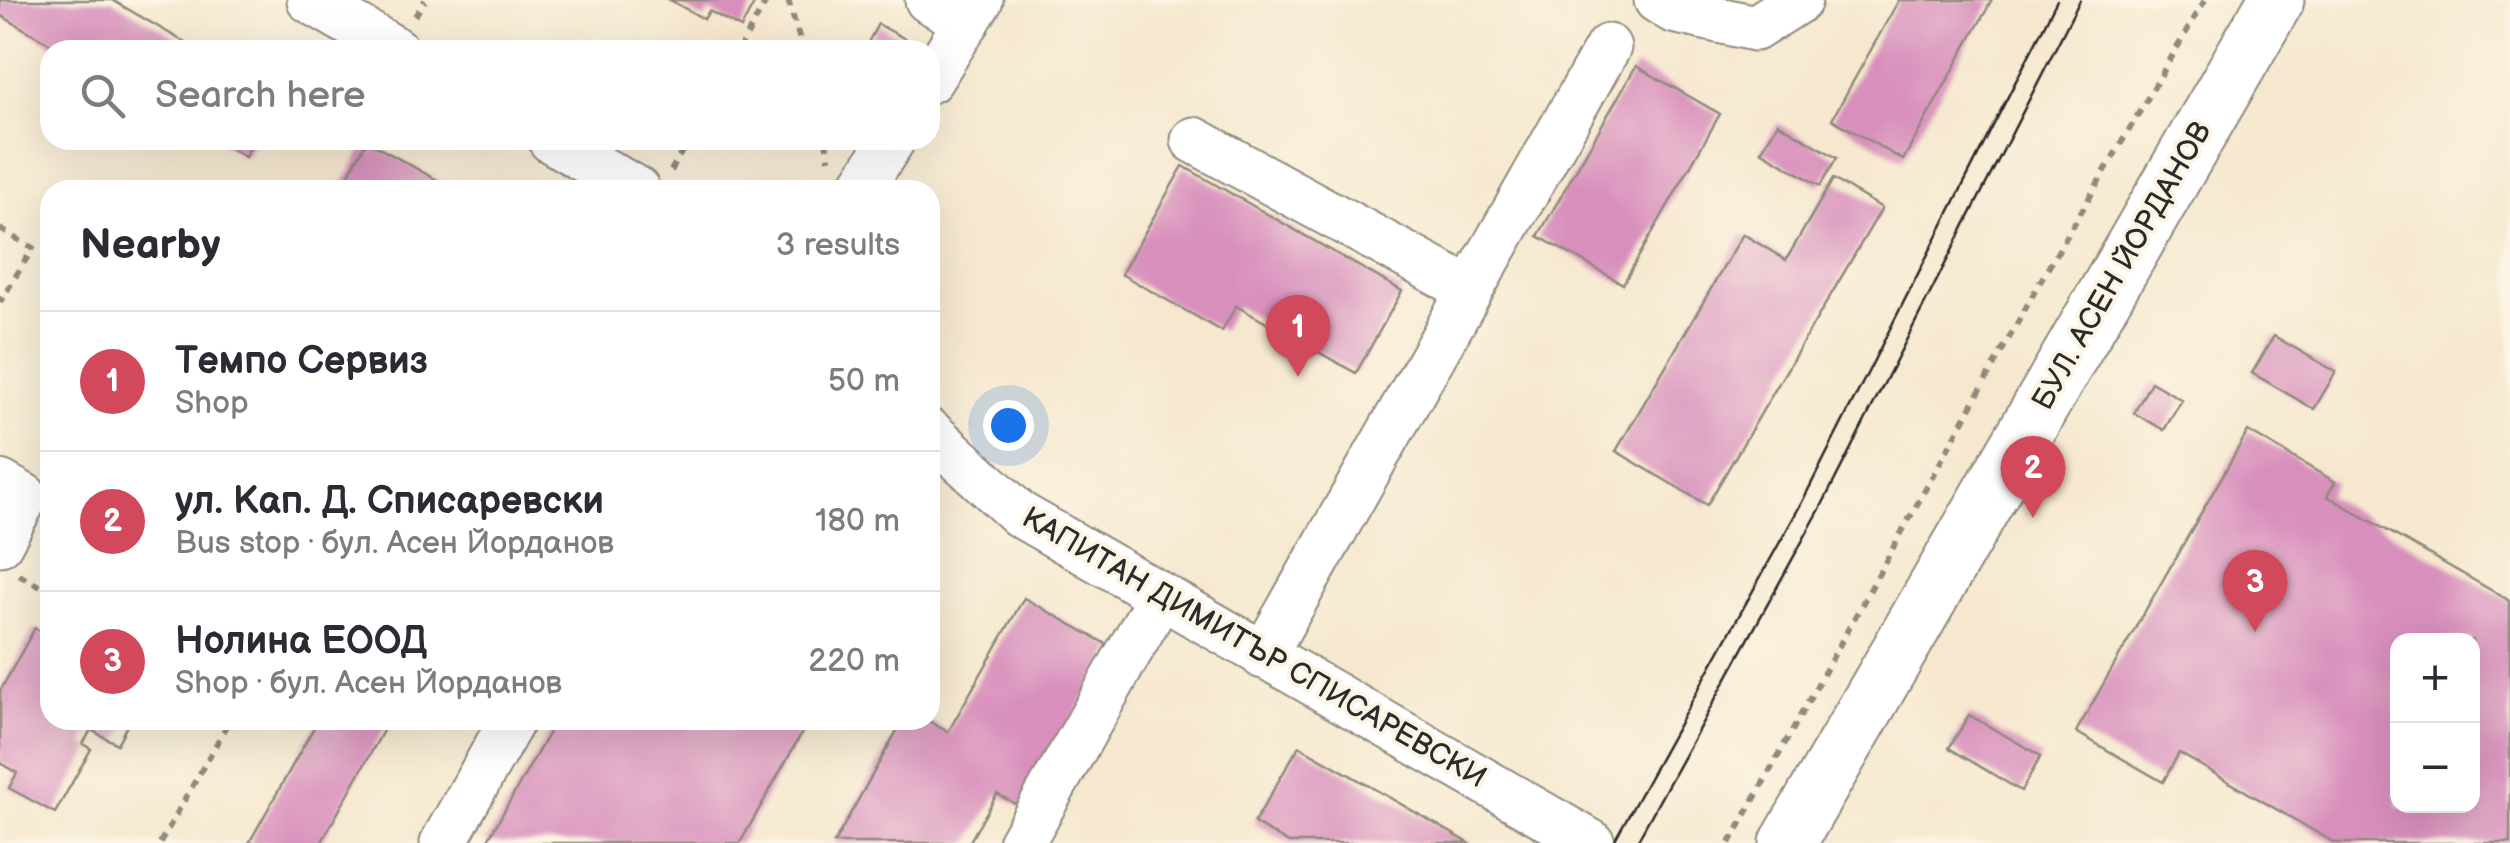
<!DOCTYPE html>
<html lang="en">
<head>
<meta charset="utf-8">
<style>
  :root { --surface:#fff; --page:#f2f2f3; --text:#2b2b33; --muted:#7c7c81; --line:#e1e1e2; --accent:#d1495b }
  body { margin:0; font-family:"Balsamiq Sans",sans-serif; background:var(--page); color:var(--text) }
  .controls { position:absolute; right:30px; bottom:30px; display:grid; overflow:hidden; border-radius:20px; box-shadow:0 10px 40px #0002 }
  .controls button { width:90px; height:90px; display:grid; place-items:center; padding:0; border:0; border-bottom:2px solid var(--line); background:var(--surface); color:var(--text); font:50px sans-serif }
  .you { position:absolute; left:1008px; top:425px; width:35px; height:35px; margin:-25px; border:8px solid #fff; border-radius:50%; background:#1a73e8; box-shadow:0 0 0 15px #1a73e833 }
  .badge { display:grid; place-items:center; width:65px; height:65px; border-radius:50%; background:var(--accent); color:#fff; font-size:32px; font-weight:700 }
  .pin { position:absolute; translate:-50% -82px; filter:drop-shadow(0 2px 5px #0008) }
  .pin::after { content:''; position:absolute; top:52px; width:35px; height:30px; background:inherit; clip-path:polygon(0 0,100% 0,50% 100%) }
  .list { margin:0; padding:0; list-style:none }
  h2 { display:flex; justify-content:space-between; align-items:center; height:130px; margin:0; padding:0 40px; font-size:42px }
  h2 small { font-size:32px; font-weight:400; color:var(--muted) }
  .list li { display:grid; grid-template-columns:65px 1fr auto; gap:30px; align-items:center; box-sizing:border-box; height:140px; padding:0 40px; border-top:2px solid var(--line) }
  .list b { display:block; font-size:38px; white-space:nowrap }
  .list p { margin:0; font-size:32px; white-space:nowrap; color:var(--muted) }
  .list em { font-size:32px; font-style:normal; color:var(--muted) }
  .icon { flex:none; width:55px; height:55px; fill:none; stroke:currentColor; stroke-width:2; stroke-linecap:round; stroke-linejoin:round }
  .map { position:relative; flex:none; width:2510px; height:843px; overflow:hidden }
  .search { position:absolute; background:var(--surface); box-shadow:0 10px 40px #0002; left:40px; top:40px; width:900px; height:110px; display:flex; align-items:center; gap:25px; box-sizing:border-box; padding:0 35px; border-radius:30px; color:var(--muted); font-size:38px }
  .panel { position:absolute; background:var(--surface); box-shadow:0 10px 40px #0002; left:40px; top:180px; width:900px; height:550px; border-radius:30px }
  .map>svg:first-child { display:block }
</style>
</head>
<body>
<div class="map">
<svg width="2510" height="843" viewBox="0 0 2510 843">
  <rect width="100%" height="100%" fill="#fcf5e5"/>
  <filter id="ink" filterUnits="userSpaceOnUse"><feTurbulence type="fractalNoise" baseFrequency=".01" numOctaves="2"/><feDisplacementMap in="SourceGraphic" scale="20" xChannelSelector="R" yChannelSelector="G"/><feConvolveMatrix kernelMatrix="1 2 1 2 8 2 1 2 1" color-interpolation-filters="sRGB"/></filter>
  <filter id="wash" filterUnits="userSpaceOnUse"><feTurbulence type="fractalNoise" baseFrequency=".0048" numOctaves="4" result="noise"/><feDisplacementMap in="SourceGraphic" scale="40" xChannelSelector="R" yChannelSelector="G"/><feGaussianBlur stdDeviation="2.25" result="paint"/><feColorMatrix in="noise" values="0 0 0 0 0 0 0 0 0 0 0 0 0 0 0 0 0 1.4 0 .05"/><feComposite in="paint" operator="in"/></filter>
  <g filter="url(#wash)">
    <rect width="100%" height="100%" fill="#f6e8cf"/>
    <g id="blocks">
      <path fill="#d88fbc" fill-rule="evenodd" d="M0,0H112L198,50H61L0,15Z
        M670,0H756L741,28L709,11L704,19Z
        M1899,0H1992L1903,160L1832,119Z
        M878,24L914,44L911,50H864Z
        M1636,66L1720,114L1623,284L1538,236Z
        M1778,123L1837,158L1820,186L1761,151Z
        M217,140H255L245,157Z
        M367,141L410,165L455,190H340Z
        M1183,166L1402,291L1356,373L1236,306L1222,331L1121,274Z
        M1833,179L1882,208L1707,505L1616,451L1743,234L1786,260Z
        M2274,336L2336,372L2314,409L2252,373Z
        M2151,382L2182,400L2164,430L2134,413Z
        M2248,431L2335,482L2327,496L2510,601V843H2335L2179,753L2163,782L2076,732ZM2398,640H2472V806H2398Z
        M1024,598L1113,648L1023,808L997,794L969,843H834L903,720H927L948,732Z
        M35,628L50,637V720H130L117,744L91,730L83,744L91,749L55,813L9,788L17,773L0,763V691Z
        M1969,715L2041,756L2021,791L1949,748Z
        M318,720H389L321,843H249Z
        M556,720H809L740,843H486Z
        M1299,746L1469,843H1289L1254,823Z"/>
    </g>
  </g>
  <g filter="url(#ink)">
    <use href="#blocks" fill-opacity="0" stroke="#908a7d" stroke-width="2.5"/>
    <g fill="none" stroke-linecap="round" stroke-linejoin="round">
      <defs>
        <path id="minor" d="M310,0L396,50
          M928,0L967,22
          M1657,0L1673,10L1755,28L1799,0
          M930,80L980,0
          M551,140L637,190
          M1194,140L1470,290
          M860,190L892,140
          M930,432L1019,514L1592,843
          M0,483L25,497L0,543
          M1263,656L1608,47
          M443,843L512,720
          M1021,843L1160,597"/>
        <path id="major" d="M1788,843L2276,0"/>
      </defs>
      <use href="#minor" stroke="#908a7d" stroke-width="49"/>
      <use href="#major" stroke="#908a7d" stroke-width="59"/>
      <path stroke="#908a7d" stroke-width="6" stroke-dasharray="8 8" stroke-linecap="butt" d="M788,0L803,50
        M415,16L425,0
        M739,50L767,0
        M826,140L829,159
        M671,171L688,140
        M0,229L33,248L0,302
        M19,575L50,592
        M160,843L230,720
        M1730,843L2040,282L2205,0"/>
      <use href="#minor" stroke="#fff" stroke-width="45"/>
      <use href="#major" stroke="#fff" stroke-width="55"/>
      <path stroke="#2b2b2b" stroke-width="2.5" d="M1613,843L1801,504L2057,0
        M1636,843L1820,509L2080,0"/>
    </g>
  </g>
  <g text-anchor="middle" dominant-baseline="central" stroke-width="8" stroke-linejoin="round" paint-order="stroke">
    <g font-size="30" fill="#2b2b2b" stroke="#fcf5e5">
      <text transform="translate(2122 266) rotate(-60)">БУЛ. АСЕН ЙОРДАНОВ</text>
      <text transform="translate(1254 648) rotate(30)">КАПИТАН ДИМИТЪР СПИСАРЕВСКИ</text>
    </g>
  </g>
</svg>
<div class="controls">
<button>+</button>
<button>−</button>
</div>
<div class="you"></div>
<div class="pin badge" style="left:1298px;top:377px">1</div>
<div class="pin badge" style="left:2033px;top:518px">2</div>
<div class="pin badge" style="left:2255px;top:632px">3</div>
<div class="search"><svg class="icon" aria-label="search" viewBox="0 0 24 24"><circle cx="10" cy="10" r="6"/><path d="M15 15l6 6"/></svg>Search here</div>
<section class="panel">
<h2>Nearby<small>3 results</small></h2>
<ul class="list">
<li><span class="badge">1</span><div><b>Темпо Сервиз</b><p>Shop</p></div><em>50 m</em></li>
<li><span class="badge">2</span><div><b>ул. Кап. Д. Списаревски</b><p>Bus stop · бул. Асен Йорданов</p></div><em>180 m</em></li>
<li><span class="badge">3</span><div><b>Нолина ЕООД</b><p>Shop · бул. Асен Йорданов</p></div><em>220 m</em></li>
</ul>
</section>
</div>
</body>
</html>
